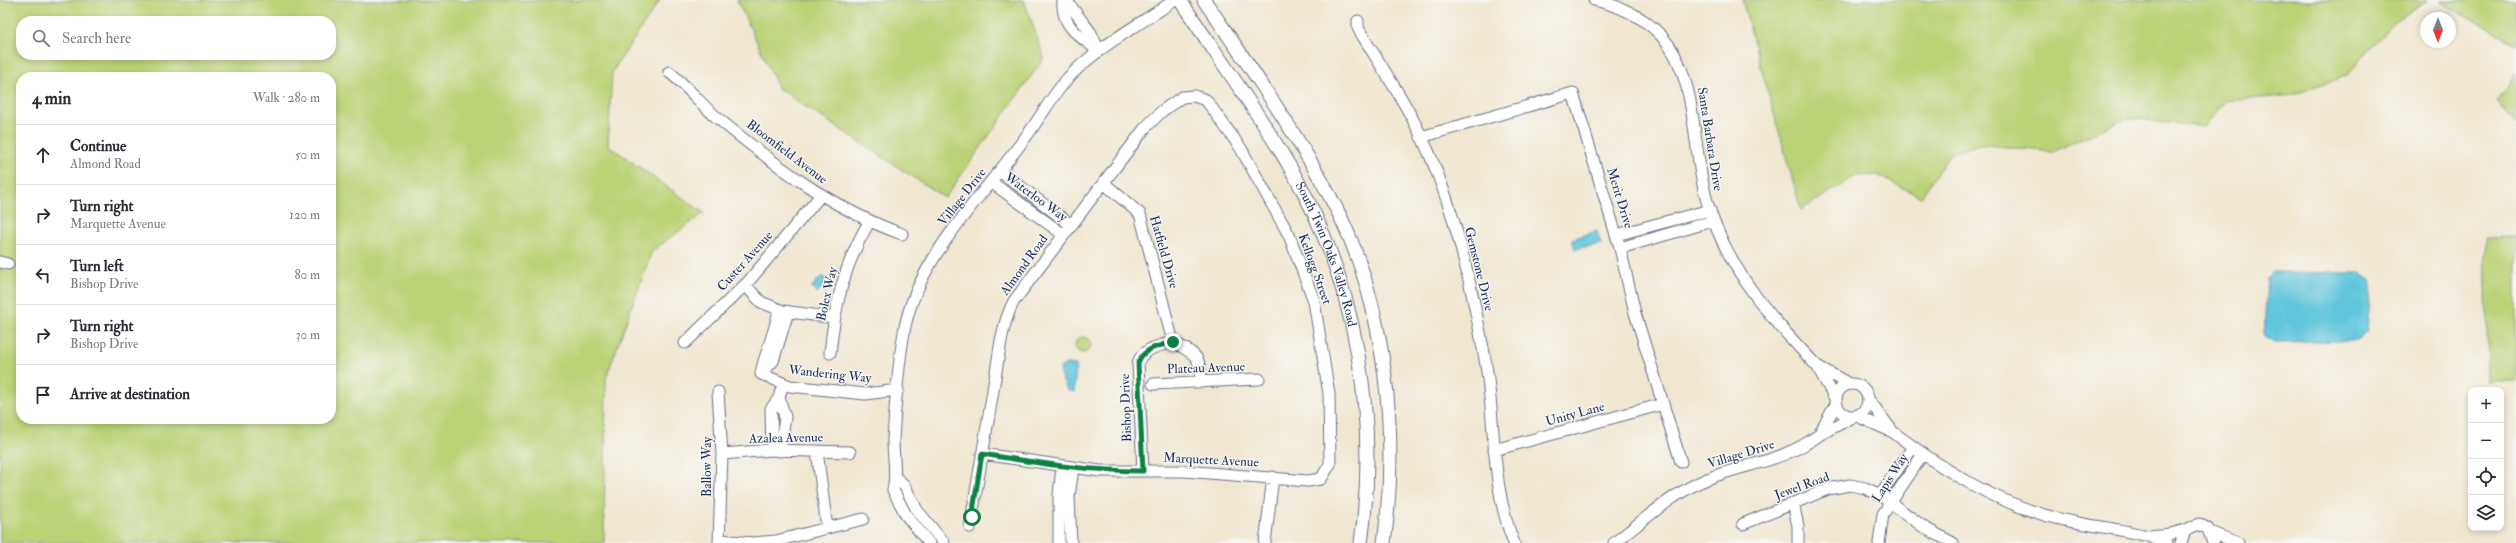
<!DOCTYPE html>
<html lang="en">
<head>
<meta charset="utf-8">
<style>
  :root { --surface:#fff; --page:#f7f7f7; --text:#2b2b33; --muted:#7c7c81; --line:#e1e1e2 }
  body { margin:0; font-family:"IM FELL Double Pica",serif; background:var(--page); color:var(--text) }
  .controls { position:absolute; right:12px; bottom:12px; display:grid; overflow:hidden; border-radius:8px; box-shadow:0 2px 6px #0003 }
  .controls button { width:36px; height:36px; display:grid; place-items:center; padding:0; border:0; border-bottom:1px solid var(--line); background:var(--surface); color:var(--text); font:20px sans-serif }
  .compass { position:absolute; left:2420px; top:12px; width:36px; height:36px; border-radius:50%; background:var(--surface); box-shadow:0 2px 6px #0003; rotate:180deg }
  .stop { position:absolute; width:12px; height:12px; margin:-9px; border:3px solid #0b8043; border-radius:50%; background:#fff }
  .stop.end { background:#0b8043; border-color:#fff; box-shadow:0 1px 4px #0008 }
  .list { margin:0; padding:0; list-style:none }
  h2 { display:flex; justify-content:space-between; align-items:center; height:52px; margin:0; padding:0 16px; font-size:17px }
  h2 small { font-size:13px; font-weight:400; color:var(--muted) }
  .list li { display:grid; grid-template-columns:26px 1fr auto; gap:12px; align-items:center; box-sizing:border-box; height:60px; padding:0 16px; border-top:1px solid var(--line) }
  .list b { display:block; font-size:15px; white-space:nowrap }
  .list p { margin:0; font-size:13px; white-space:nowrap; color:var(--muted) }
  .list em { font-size:13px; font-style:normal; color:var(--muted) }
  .icon { flex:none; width:22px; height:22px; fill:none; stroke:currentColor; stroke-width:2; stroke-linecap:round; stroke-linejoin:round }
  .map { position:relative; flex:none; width:2516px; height:543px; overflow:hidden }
  .search { position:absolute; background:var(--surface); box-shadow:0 2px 6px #0003; left:16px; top:16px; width:320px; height:44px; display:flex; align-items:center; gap:10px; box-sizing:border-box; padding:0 14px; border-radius:16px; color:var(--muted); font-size:15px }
  .panel { position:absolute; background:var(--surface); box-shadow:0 2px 6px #0003; left:16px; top:72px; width:320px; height:352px; border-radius:16px }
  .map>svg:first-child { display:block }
</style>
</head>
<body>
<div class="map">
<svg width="2516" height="543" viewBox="0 0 2516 543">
  <rect width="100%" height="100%" fill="#f6f6f2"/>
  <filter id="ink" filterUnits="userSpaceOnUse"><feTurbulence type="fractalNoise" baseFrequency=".025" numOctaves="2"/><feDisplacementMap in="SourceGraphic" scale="8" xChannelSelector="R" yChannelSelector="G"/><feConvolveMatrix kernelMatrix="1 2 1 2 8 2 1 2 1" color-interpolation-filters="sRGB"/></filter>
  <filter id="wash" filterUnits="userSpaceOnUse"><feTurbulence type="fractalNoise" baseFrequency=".012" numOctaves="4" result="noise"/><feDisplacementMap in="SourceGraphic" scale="16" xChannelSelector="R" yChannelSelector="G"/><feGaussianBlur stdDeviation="0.9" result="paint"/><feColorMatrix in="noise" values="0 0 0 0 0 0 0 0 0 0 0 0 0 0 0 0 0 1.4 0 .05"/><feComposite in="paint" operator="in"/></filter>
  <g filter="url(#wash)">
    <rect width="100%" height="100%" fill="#f1e7d1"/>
    <path fill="#bbd276" stroke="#6b806a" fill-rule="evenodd" d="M0,0H660L612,72L608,145L704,213L652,251L606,378L604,543H0ZM21,21H331V55H21ZM21,77H331V419H21Z
      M737,0H1024L1044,58L945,198L779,89Z
      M1742,0H2428L2393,23L2346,76L2294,95L2225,101L2204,127L2127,118L2052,152L1980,144L1950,154L1921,197L1877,175L1856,176L1801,210Z
      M2441,0H2516V45L2440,0Z
      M2516,74V125L2496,101Z
      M2516,237V381H2488L2485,238Z
      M1075 345a8 8 0 1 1 16 0a8 8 0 1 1-16 0Z"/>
    <path fill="#5ec4dc" stroke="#3c7a9d" d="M1597,231L1601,244L1575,249L1572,239Z
      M2272,272L2360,273L2372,281L2367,331L2358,341L2273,342L2264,337L2267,277Z
      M822,276L828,281L817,293L811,287Z
      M1066,364L1076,365L1074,392L1067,390L1060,375L1061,367Z"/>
  </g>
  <g filter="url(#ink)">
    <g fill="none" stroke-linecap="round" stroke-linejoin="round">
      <defs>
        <path id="minor" d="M1063,0C1061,27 1080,36 1099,51
          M1066,0L1091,33L1098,49
          M1594,0C1718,28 1679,136 1714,222C1738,282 1774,321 1817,366
          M1358,21V28C1375,57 1395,86 1411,116C1451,189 1470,277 1485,359C1496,420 1490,484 1514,543
          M669,72C686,85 699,102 715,116C772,163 832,209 902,234
          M1421,137L1573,93L1620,248L1635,313L1681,462
          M1000,171L1071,225
          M991,182L1064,235
          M1105,184L1140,214L1173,342
          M1616,235L1710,210
          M1620,248L1713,221
          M0,262L8,264
          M745,285L761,302L783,311L835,318
          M1173,342C1195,354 1201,355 1201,382
          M685,343L748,282L821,195
          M830,353C835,304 844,265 869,222
          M761,373C766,351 775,332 779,310
          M761,374L790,386L865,394L898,390
          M761,374L773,361L788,312
          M1836 400a16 16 0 1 1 32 0a16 16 0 1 1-32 0Z
          M1153,384L1259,379
          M718,392L722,454L719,543
          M779,398L785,417L780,451
          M1836,400L1817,366L1849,384
          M1836,404L1819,435L1853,417
          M1857,416L1893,432L1869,400
          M1893,432C1945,471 2000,506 2064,520C2092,526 2120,529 2148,536
          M772,450L771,409L779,398L783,383
          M1494,450L1663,404
          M817,451L827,528
          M722,454L772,450L850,452
          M1143,471L1138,363C1143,348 1159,346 1173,342
          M896,478L904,485L917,510L944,543
          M1880,495L1913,447
          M1793,503L1798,526V543
          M1743,524L1828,489L1850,485L1865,488L1880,495L1925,528L1953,543
          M970,527C978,482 985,436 993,391V389C999,360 1000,327 1014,301L1145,128L1162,111L1182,97L1194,96L1206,100L1240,147L1289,235L1314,301L1329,394L1330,464L1321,479L1308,481L1184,471H1100L982,454
          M2212,533L2238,543
          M720,540L754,543L776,541L863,519
          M929,543L906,515L893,490C897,474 893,457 893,440C895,405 898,367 904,332C916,260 980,199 1022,142C1038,122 1051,97 1068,78C1098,46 1139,25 1175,0
          M1059,543V495L1062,467
          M1071,543L1069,496L1073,469
          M1265,543L1273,477
          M1614,543C1643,521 1673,493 1707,479C1747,463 1783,462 1819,435
          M1879,543L1883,514L1923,454
          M2167,543L2148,536L2171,534L2185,530
          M2181,543L2185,530L2199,524L2208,529L2213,543"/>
        <g id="major">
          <path id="s1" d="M1180,0C1217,56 1258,111 1291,169C1356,281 1379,415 1361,543"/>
          <path d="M1204,0C1249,66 1297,133 1334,204C1386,303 1399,434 1384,543"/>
        </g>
      </defs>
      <use href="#minor" stroke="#666f86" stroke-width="13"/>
      <use href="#major" stroke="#666f86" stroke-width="15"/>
      <use href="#minor" stroke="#fff" stroke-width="11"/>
      <use href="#major" stroke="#fff" stroke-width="13"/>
    </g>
  </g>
  <g fill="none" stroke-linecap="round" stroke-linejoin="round" filter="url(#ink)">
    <path stroke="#0b8043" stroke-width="5" d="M972,517L982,454C1037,463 1086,471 1143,471L1138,363C1143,348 1159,346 1173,342"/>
  </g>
  <g text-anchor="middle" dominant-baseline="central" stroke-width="3" stroke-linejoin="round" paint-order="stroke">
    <g font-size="13" fill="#1b2f5e" stroke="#f6f6f2">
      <text transform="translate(1710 139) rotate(81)">Santa Barbara Drive</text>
      <text transform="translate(787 152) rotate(37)">Bloomfield Avenue</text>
      <text transform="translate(962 197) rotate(-52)">Village Drive</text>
      <text transform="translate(1036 197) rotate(36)">Waterloo Way</text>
      <text transform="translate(1620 198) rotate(73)">Merit Drive</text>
      <text transform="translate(1164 252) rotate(74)">Hatfield Drive</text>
      <text stroke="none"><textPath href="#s1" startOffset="295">South Twin Oaks Valley Road</textPath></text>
      <text transform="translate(745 261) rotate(-48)">Custer Avenue</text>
      <text transform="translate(1024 265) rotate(-54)">Almond Road</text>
      <text transform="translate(1315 269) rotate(70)">Kellogg Street</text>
      <text transform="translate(1479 269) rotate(76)">Gemstone Drive</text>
      <text transform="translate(827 294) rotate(-77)">Bolex Way</text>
      <text transform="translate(1206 368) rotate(-2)">Plateau Avenue</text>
      <text transform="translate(830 374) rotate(6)">Wandering Way</text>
      <text transform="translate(1126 408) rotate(-92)">Bishop Drive</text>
      <text transform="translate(1575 414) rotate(-15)">Unity Lane</text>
      <text transform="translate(786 438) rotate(-1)">Azalea Avenue</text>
      <text transform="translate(1741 454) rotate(-17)">Village Drive</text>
      <text transform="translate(1211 460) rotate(3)">Marquette Avenue</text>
      <text transform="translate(707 467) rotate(-90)">Ballow Way</text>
      <text transform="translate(1890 478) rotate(-57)">Lapis Way</text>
      <text transform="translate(1802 486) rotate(-20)">Jewel Road</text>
    </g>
  </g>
</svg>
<div class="controls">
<button>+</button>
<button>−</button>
<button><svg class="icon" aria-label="locate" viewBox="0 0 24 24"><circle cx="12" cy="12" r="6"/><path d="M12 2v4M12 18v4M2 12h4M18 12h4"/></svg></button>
<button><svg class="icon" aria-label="layers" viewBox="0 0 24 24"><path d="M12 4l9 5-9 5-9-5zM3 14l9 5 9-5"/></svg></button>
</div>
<svg class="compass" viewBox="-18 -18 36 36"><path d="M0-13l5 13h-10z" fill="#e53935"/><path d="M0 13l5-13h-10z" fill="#7c7c81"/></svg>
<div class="stop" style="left:972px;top:517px"></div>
<div class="stop end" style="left:1173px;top:342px"></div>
<div class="search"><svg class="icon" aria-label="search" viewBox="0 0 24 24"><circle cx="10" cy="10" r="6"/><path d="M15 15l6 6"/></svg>Search here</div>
<section class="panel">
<h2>4 min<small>Walk · 280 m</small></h2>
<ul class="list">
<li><svg class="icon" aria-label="ahead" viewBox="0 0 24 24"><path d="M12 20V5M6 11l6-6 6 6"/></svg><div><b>Continue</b><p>Almond Road</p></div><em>50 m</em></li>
<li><svg class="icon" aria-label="right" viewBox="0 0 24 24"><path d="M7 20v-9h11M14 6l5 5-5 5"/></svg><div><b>Turn right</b><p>Marquette Avenue</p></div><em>120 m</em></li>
<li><svg class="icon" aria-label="left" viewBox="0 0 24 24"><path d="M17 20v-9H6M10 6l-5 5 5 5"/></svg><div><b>Turn left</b><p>Bishop Drive</p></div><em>80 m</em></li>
<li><svg class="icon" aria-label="right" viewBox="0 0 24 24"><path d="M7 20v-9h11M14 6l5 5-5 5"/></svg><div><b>Turn right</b><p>Bishop Drive</p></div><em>30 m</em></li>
<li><svg class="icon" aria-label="arrive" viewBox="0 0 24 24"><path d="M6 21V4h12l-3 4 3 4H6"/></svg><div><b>Arrive at destination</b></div></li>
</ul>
</section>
</div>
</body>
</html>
